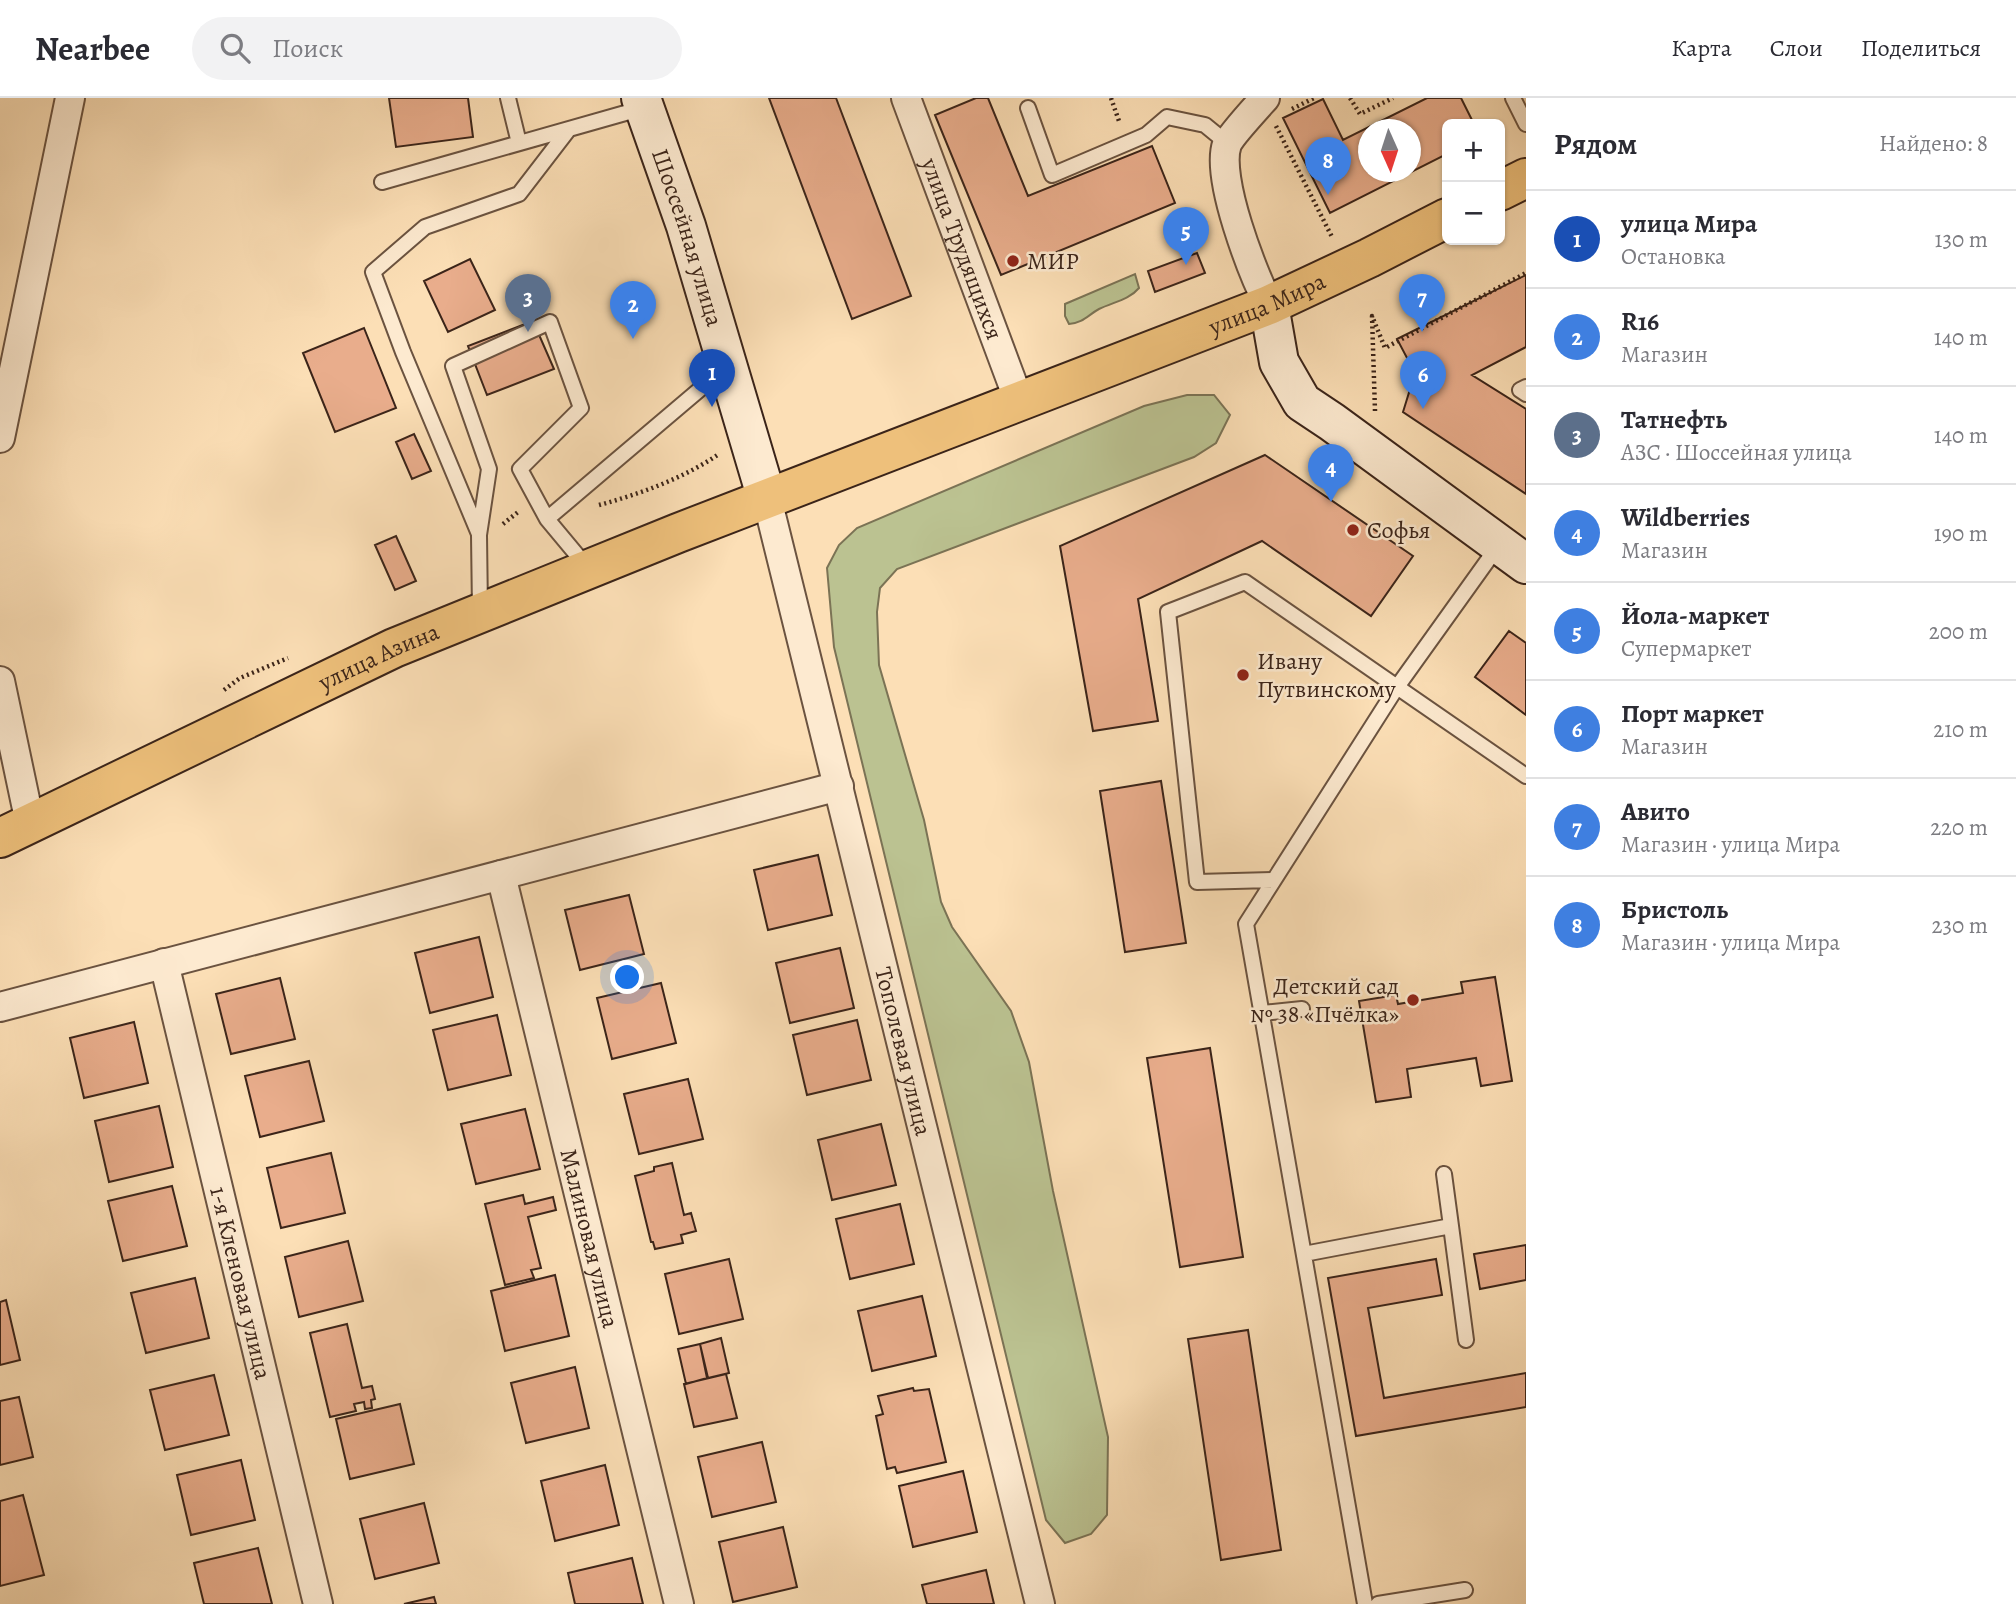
<!DOCTYPE html>
<html lang="ru">
<head>
<meta charset="utf-8">
<style>
  :root { --surface:#fff; --page:#f2f2f3; --text:#2b2b33; --muted:#7c7c81; --line:#e1e1e2; --accent:#8f2418 }
  body { margin:0; font-family:Alegreya,serif; background:var(--page); color:var(--text) }
  .controls { position:absolute; right:21px; top:21px; display:grid; overflow:hidden; border-radius:10px; box-shadow:0 2px 5px #0004 }
  .controls button { width:63px; height:63px; display:grid; place-items:center; padding:0; border:0; border-bottom:2px solid var(--line); background:var(--surface); color:var(--text); font:35px sans-serif }
  .compass { position:absolute; left:1358px; top:21px; width:63px; height:63px; border-radius:50%; background:var(--surface); box-shadow:0 2px 5px #0004; rotate:177deg }
  .you { position:absolute; left:628px; top:880px; width:24px; height:24px; margin:-18px; border:5px solid #fff; border-radius:50%; background:#1a73e8; box-shadow:0 0 0 10px #1a73e833 }
  .badge { display:grid; place-items:center; width:46px; height:46px; border-radius:50%; background:var(--accent); color:#fff; font-size:23px; font-weight:700 }
  .pin { position:absolute; translate:-50% -58px; filter:drop-shadow(0 2px 4px #0008) }
  .pin::after { content:''; position:absolute; top:37px; width:24px; height:21px; background:inherit; clip-path:polygon(0 0,100% 0,50% 100%) }
  .list { margin:0; padding:0; list-style:none }
  h2 { display:flex; justify-content:space-between; align-items:center; height:91px; margin:0; padding:0 28px; font-size:30px }
  h2 small { font-size:23px; font-weight:400; color:var(--muted) }
  .list li { display:grid; grid-template-columns:46px 1fr auto; gap:21px; align-items:center; box-sizing:border-box; height:98px; padding:0 28px; border-top:2px solid var(--line) }
  .list b { display:block; font-size:26px; white-space:nowrap }
  .list p { margin:0; font-size:23px; white-space:nowrap; color:var(--muted) }
  .list em { font-size:23px; font-style:normal; color:var(--muted) }
  .icon { flex:none; width:38px; height:38px; fill:none; stroke:currentColor; stroke-width:2; stroke-linecap:round; stroke-linejoin:round }
  .map { position:relative; flex:none; width:1526px; height:1506px; overflow:hidden }
  header { display:flex; align-items:center; gap:42px; box-sizing:border-box; height:98px; padding:0 35px; background:var(--surface); border-bottom:2px solid var(--line) }
  header strong { font-size:33px }
  nav { display:flex; gap:38px; margin-inline-start:auto; font-size:24px }
  .search { width:490px; height:63px; background:var(--page); display:flex; align-items:center; gap:18px; box-sizing:border-box; padding:0 24px; border-radius:38px; color:var(--muted); font-size:26px }
  main { display:flex }
  aside { flex:1; background:var(--surface) }
  .map>svg:first-child { display:block }
</style>
</head>
<body>
<header>
<strong>Nearbee</strong>
<div class="search"><svg class="icon" aria-label="search" viewBox="0 0 24 24"><circle cx="10" cy="10" r="6"/><path d="M15 15l6 6"/></svg>Поиск</div>
<nav><a>Карта</a><a>Слои</a><a>Поделиться</a></nav>
</header>
<main>
<div class="map">
<svg width="1526" height="1506" viewBox="0 0 1526 1506">
  <rect width="100%" height="100%" fill="#fcdfb6"/>
  <filter id="stains"><feTurbulence type="fractalNoise" baseFrequency=".00286" numOctaves="4"/><feColorMatrix values="0 0 0 0 .2 0 0 0 0 .09 0 0 0 0 .02 0 0 0 .5 -.17"/></filter>
  <radialGradient id="worn" r=".72"><stop offset=".6" stop-color="#630" stop-opacity="0"/><stop offset="1" stop-color="#630" stop-opacity=".3"/></radialGradient>
  <path fill="#bbc291" stroke="#7b7355" stroke-width="2" d="M1135,176L1139,190C1129,202 1113,204 1099,211C1088,217 1083,225 1069,226L1065,218V206Z
    M1187,297H1214L1230,317L1216,345L1194,359L897,471L880,490L877,514L879,567L924,722L941,804L952,829L1011,913L1029,964L1053,1093L1108,1339L1107,1417L1091,1436L1065,1445L1046,1422L834,549L827,470L839,447L857,430L1144,308Z"/>
  <path fill="#e9ad8c" stroke="#3b2419" stroke-width="2" fill-rule="evenodd" d="M389,0H468L473,39L396,49Z
    M769,0H836L911,198L852,221Z
    M976,0H988L1028,98L1152,48L1175,105L1001,177L935,17Z
    M1427,0H1461L1474,26H1447V56L1330,115L1283,20L1323,1L1343,42ZM1368,32H1410V74H1368Z
    M1197,155L1205,175L1155,194L1148,173Z
    M470,161L495,212L448,234L424,183Z
    M1526,177V249L1472,277L1526,311V396L1403,314L1415,275L1397,241Z
    M533,223L554,271L487,297L468,248Z
    M364,230L396,310L335,334L303,255Z
    M414,336L431,373L412,381L396,344Z
    M1265,357L1413,458L1371,518L1262,443L1138,501L1158,623L1093,633L1060,448Z
    M396,438L416,483L395,492L375,447Z
    M1509,533L1526,545V617L1475,579Z
    M1161,683L1186,845L1125,854L1100,693Z
    M818,757L832,817L768,832L754,772Z
    M629,797L644,856L580,872L565,812Z
    M479,839L493,899L430,915L415,855Z
    M840,850L854,910L790,925L776,865Z
    M1495,879L1512,983L1481,988L1476,960L1407,971L1411,999L1376,1004L1359,903L1396,897L1398,906L1463,895L1461,884Z
    M280,880L295,941L231,956L216,896Z
    M661,885L676,945L612,961L597,900Z
    M497,917L511,977L448,992L433,932Z
    M857,922L871,982L807,997L793,937Z
    M134,924L148,985L84,1000L70,940Z
    M1210,950L1243,1159L1180,1169L1147,960Z
    M309,963L324,1023L260,1039L245,978Z
    M688,981L703,1041L639,1056L624,996Z
    M159,1008L173,1069L109,1084L95,1023Z
    M525,1011L540,1071L476,1086L461,1026Z
    M881,1026L896,1087L832,1102L818,1042Z
    M331,1055L345,1115L281,1130L267,1070Z
    M672,1065L684,1117L691,1115L696,1133L681,1137L683,1145L655,1151L653,1144H651L635,1078L654,1073V1069Z
    M172,1088L187,1148L123,1163L108,1103Z
    M523,1097L525,1106L553,1099L556,1112L528,1119L541,1170L531,1172L534,1180L505,1187L485,1106Z
    M900,1106L914,1166L850,1181L836,1121Z
    M348,1143L363,1203L299,1219L285,1159Z
    M1526,1147V1182L1480,1191L1474,1156Z
    M729,1161L743,1221L679,1236L665,1176Z
    M1436,1161L1442,1197L1368,1210L1384,1300L1526,1275V1309L1356,1338L1328,1180Z
    M555,1177L569,1238L505,1253L491,1193Z
    M195,1180L209,1240L146,1255L131,1195Z
    M922,1198L936,1258L872,1273L858,1213Z
    M6,1202L20,1262L0,1267V1204Z
    M347,1226L362,1290L372,1288L375,1301L371,1302L372,1310L365,1311L364,1304L354,1306L356,1313L330,1319L310,1235Z
    M1248,1232L1281,1452L1221,1462L1188,1241Z
    M721,1240L729,1275L708,1280L700,1246Z
    M700,1246L707,1280L686,1286L678,1251Z
    M575,1269L589,1330L526,1345L511,1285Z
    M726,1276L737,1320L694,1329L684,1286Z
    M214,1277L229,1337L165,1352L150,1292Z
    M913,1290L914,1293L929,1291L946,1364L897,1375L895,1369L887,1371L876,1318L883,1316L878,1298Z
    M19,1299L33,1359L0,1367V1303Z
    M400,1306L414,1366L350,1381L336,1321Z
    M762,1344L776,1404L712,1419L698,1359Z
    M241,1362L255,1422L191,1437L177,1377Z
    M605,1367L619,1427L555,1443L541,1383Z
    M963,1373L977,1434L913,1449L899,1388Z
    M23,1397L44,1477L0,1488V1403Z
    M424,1405L439,1465L375,1481L360,1421Z
    M783,1429L797,1489L733,1504L719,1444Z
    M258,1450L272,1506H204L194,1465Z
    M632,1460L643,1506H575L568,1475Z
    M986,1472L994,1506H927L922,1487Z
    M434,1499L436,1506H404Z"/>
  <g fill="none" stroke-linecap="round" stroke-linejoin="round">
    <defs>
      <path id="lane" d="M508,0L519,45
        M1513,0L1526,26
        M1028,10L1052,77L1146,37L1167,19L1205,27L1227,45
        M382,84L643,10
        M1526,289L1520,292L1526,296
        M547,421L725,270
        M479,436L403,254L373,174L425,129L519,96L569,31
        M480,513L479,437L489,371L453,268L550,224L581,310L520,371L547,421L587,469
        M1274,782L1197,784L1168,514L1245,484L1526,678
        M1262,915L1302,911
        M1451,1128L1466,1242
        M1304,1156L1451,1128L1444,1076
        M1365,1506L1246,826L1397,589L1498,448
        M1378,1506L1465,1492"/>
      <g id="street">
        <path id="s1" d="M906,0L1019,303"/>
        <path d="M1265,0C1257,9 1231,37 1227,46C1215,79 1253,176 1269,207"/>
        <path d="M0,340L70,0"/>
        <path id="s2" d="M767,401L1040,1506"/>
        <path d="M0,583L30,725"/>
        <path id="s3" d="M501,777L679,1506"/>
        <path id="s4" d="M164,865L318,1506"/>
        <path d="M0,909L839,688"/>
      </g>
      <g id="secondary">
        <path id="s5" d="M641,0L686,128L767,401"/>
        <path d="M1269,207L1279,264L1302,304L1332,324L1526,466"/>
      </g>
      <g id="primary">
        <path d="M1500,93L1526,80"/>
        <path id="s6" d="M0,740L394,550L678,435L1269,207L1369,160L1447,120"/>
      </g>
    </defs>
    <use href="#lane" stroke="#6b5340" stroke-width="18"/>
    <use href="#street" stroke="#6b5340" stroke-width="32"/>
    <use href="#secondary" stroke="#3b2419" stroke-width="42"/>
    <use href="#primary" stroke="#3b2419" stroke-width="42"/>
    <path stroke="#3b2419" stroke-width="4.5" stroke-dasharray="2 3.5" stroke-linecap="butt" d="M1111,0L1120,26
      M1350,0L1360,16L1393,0
      M1292,11L1314,0
      M1276,28L1332,139
      M1375,313L1372,218L1385,250L1526,175
      M599,407C640,396 684,380 719,356
      M503,426L518,414
      M224,592L240,580L288,560"/>
    <use href="#lane" stroke="#fdead0" stroke-width="14"/>
    <use href="#street" stroke="#fdead0" stroke-width="28"/>
    <use href="#secondary" stroke="#fdead0" stroke-width="38"/>
    <use href="#primary" stroke="#eec07b" stroke-width="38"/>
  </g>
  <g fill="#8f2418" stroke="#fdead0" stroke-width="2.5">
    <circle cx="1013" cy="163" r="7"/>
    <circle cx="1353" cy="432" r="7"/>
    <circle cx="1243" cy="577" r="7"/>
    <circle cx="1413" cy="902" r="7"/>
  </g>
  <g text-anchor="middle" dominant-baseline="central" stroke-width="5" stroke-linejoin="round" paint-order="stroke">
    <g font-size="24" fill="#3b2419" stroke="#fdead0">
      <text stroke="none"><textPath href="#s5" startOffset="147">Шоссейная улица</textPath></text>
      <text stroke="none"><textPath href="#s1" startOffset="161">улица Трудящихся</textPath></text>
      <text stroke="none"><textPath href="#s6" startOffset="1376">улица Мира</textPath></text>
      <text stroke="none"><textPath href="#s6" startOffset="420">улица Азина</textPath></text>
      <text stroke="none"><textPath href="#s2" startOffset="569">Тополевая улица</textPath></text>
      <text stroke="none"><textPath href="#s3" startOffset="374">Малиновая улица</textPath></text>
      <text stroke="none"><textPath href="#s4" startOffset="329">1-я Кленовая улица</textPath></text>
    </g>
    <g font-size="24" fill="#3b2419" stroke="#fdead0" text-anchor="start">
      <text x="1027" y="163">МИР</text>
      <text x="1367" y="432">Софья</text>
      <text x="1257" y="563">Ивану<tspan x="1257" dy="28">Путвинскому</tspan></text>
      <text x="1399" y="888" text-anchor="end">Детский сад<tspan x="1399" dy="28">№ 38 «Пчёлка»</tspan></text>
    </g>
  </g>
  <rect width="100%" height="100%" filter="url(#stains)"/>
  <rect width="100%" height="100%" fill="url(#worn)"/>
</svg>
<div class="controls">
<button>+</button>
<button>−</button>
</div>
<svg class="compass" viewBox="-18 -18 36 36"><path d="M0-13l5 13h-10z" fill="#e53935"/><path d="M0 13l5-13h-10z" fill="#7c7c81"/></svg>
<div class="you"></div>
<div class="pin badge" style="left:712px;top:309px;background:#1a4fb4">1</div>
<div class="pin badge" style="left:633px;top:241px;background:#3f7fe0">2</div>
<div class="pin badge" style="left:528px;top:234px;background:#5c6f8a">3</div>
<div class="pin badge" style="left:1331px;top:404px;background:#3f7fe0">4</div>
<div class="pin badge" style="left:1186px;top:167px;background:#3f7fe0">5</div>
<div class="pin badge" style="left:1423px;top:311px;background:#3f7fe0">6</div>
<div class="pin badge" style="left:1422px;top:234px;background:#3f7fe0">7</div>
<div class="pin badge" style="left:1328px;top:97px;background:#3f7fe0">8</div>
</div>
<aside>
<h2>Рядом<small>Найдено: 8</small></h2>
<ul class="list">
<li><span class="badge" style="background:#1a4fb4">1</span><div><b>улица Мира</b><p>Остановка</p></div><em>130 m</em></li>
<li><span class="badge" style="background:#3f7fe0">2</span><div><b>R16</b><p>Магазин</p></div><em>140 m</em></li>
<li><span class="badge" style="background:#5c6f8a">3</span><div><b>Татнефть</b><p>АЗС · Шоссейная улица</p></div><em>140 m</em></li>
<li><span class="badge" style="background:#3f7fe0">4</span><div><b>Wildberries</b><p>Магазин</p></div><em>190 m</em></li>
<li><span class="badge" style="background:#3f7fe0">5</span><div><b>Йола-маркет</b><p>Супермаркет</p></div><em>200 m</em></li>
<li><span class="badge" style="background:#3f7fe0">6</span><div><b>Порт маркет</b><p>Магазин</p></div><em>210 m</em></li>
<li><span class="badge" style="background:#3f7fe0">7</span><div><b>Авито</b><p>Магазин · улица Мира</p></div><em>220 m</em></li>
<li><span class="badge" style="background:#3f7fe0">8</span><div><b>Бристоль</b><p>Магазин · улица Мира</p></div><em>230 m</em></li>
</ul>
</aside>
</main>
</body>
</html>
